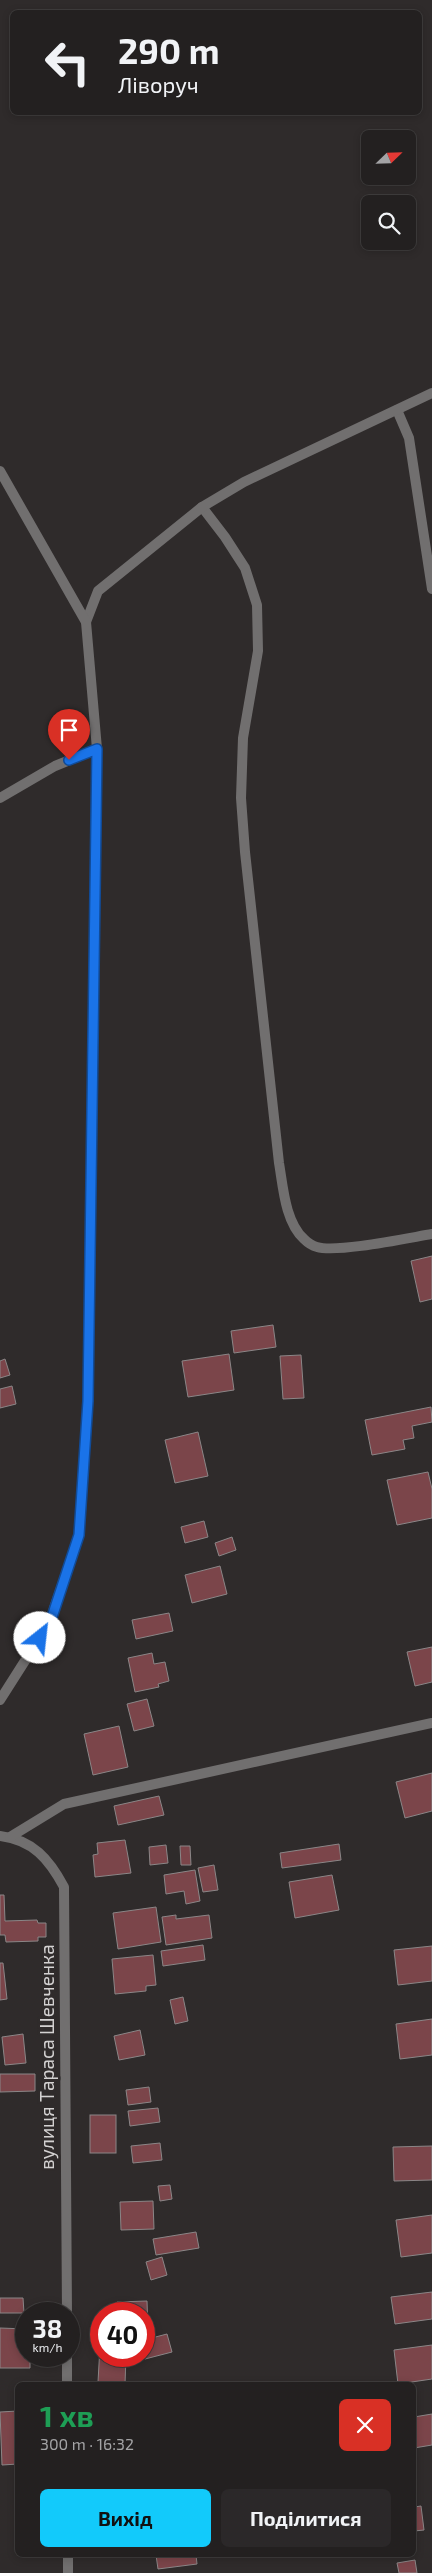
<!DOCTYPE html>
<html lang="uk">
<head>
<meta charset="utf-8">
<style>
  body { margin:0; font-family:"Exo 2",sans-serif; background:#2b2829; color:#f1f3f6; height:100vh; display:flex; flex-direction:column; font-size:19px; white-space:nowrap }
  * { box-sizing:border-box; margin:0 }
  p { font-size:16px; color:#a3a3a5 }
  .icon { flex:none; width:28px; height:28px; fill:none; stroke:currentColor; stroke-width:2; stroke-linecap:round; stroke-linejoin:round }
  .map { position:relative; flex:1; overflow:hidden }
  .drawer { position:absolute; left:15px; top:2382px; width:401px; height:175px; display:flex; flex-direction:column; background:#232020; border-radius:8px; box-shadow:0 2px 8px #0003,0 0 0 1px #403e3e }
  .drawer>* { flex:none }
  .guide { position:absolute; left:10px; top:10px; width:412px; height:105px; border-radius:8px; box-shadow:0 2px 8px #0003,0 0 0 1px #403e3e; background:#232020; color:#f1f3f6; overflow:hidden }
  .needle { width:32px; rotate:67deg }
  .controls { position:absolute; left:361px; top:130px; display:grid; gap:10px }
  .controls a { display:grid; place-items:center; width:55px; height:55px; border-radius:8px; background:#232020; box-shadow:0 2px 8px #0003,0 0 0 1px #403e3e; font-size:25px }
  .speed { position:absolute; left:15px; top:2302px; display:flex; gap:10px; font-size:25px; font-weight:700; text-align:center }
  .speed>* { display:grid; place-content:center; width:65px; height:65px; border-radius:50%; background:#232020; box-shadow:0 2px 8px #0003,0 0 0 1px #403e3e; line-height:1 }
  .speed small { font-size:12px; font-weight:400 }
  .speed .limit { border:8px solid #d22; background:#fff; color:#111 }
  .pin { position:absolute; display:grid; place-items:center; width:42px; height:42px; color:#fff; margin:-51px -21px; border-radius:50% 50% 50% 0; rotate:-45deg; box-shadow:0 0 5px #0007 }
  .pin .icon { rotate:45deg }
  .me { position:absolute; width:55px; margin:-28px; rotate:29deg; stroke-linejoin:round; filter:drop-shadow(0 0 4px #0008) }
  .turn { display:flex; align-items:center; gap:18px; height:105px; padding:0 25px; font-size:22px }
  .turn .icon { width:65px; height:65px; stroke-width:2.5 }
  .turn b { display:block; font-size:35px; line-height:42px }
  .round { display:grid; place-items:center; flex:none; width:52px; height:52px; border-radius:8px; background:#2b2829 }
  .head { display:flex; align-items:center; justify-content:space-between; height:85px; padding:0 25px }
  h1 { font-size:30px; font-weight:700; line-height:38px; color:#1e9e55 }
  .primary-button { display:flex; gap:10px; margin-top:auto; padding:10px 25px }
  .primary-button a { flex:1; height:58px; border-radius:8px; background:#12cafb; color:#111; font-size:20px; font-weight:700; line-height:58px; text-align:center }
  .primary-button a+a { background:#2b2829; color:#f1f3f6 }
  .map>svg:first-child { display:block }
  .building { fill:#7b454a; stroke:#8b8687 }
  .lines { fill:none; stroke-linecap:round; stroke-linejoin:round }
  .service { stroke:#716f6f; stroke-width:10 }
  .minor { stroke:#716f6f; stroke-width:10 }
  .tertiary { stroke:#716f6f; stroke-width:10 }
  .route-casing { stroke:#114b97; stroke-width:12 }
  .route { stroke:#1a73e8; stroke-width:9 }
  .labels { text-anchor:middle; stroke-width:5; stroke-linejoin:round; paint-order:stroke }
  .street-label { font-size:19px; fill:#d3d1d1; stroke:#2f2b2b }
</style>
</head>
<body>
<div class="map">
<svg width="432" height="2573" viewBox="0 0 432 2573">
  <rect width="100%" height="100%" fill="#2f2b2b"/>
  <g class="building">
    <polygon points="432,1256 432,1299 420,1302 411,1261"/>
    <polygon points="273,1325 276,1347 234,1353 231,1331"/>
    <polygon points="229,1354 234,1390 188,1397 182,1361"/>
    <polygon points="301,1355 304,1398 283,1399 280,1356"/>
    <polygon points="5,1359 10,1375 0,1378 0,1361"/>
    <polygon points="12,1386 16,1404 0,1408 0,1389"/>
    <polygon points="431,1407 432,1422 412,1426 414,1438 403,1440 405,1449 372,1455 365,1420"/>
    <polygon points="198,1432 208,1476 175,1483 165,1440"/>
    <polygon points="428,1472 432,1489 432,1518 397,1525 387,1480"/>
    <polygon points="204,1521 208,1537 185,1543 181,1527"/>
    <polygon points="232,1537 236,1550 219,1556 215,1543"/>
    <polygon points="220,1566 227,1594 192,1603 185,1575"/>
    <polygon points="169,1613 173,1631 136,1639 132,1620"/>
    <polygon points="432,1647 432,1682 415,1686 407,1652"/>
    <polygon points="152,1653 154,1664 165,1662 169,1681 158,1684 159,1687 135,1692 128,1658"/>
    <polygon points="147,1699 154,1726 134,1731 127,1704"/>
    <polygon points="119,1726 128,1767 93,1775 84,1734"/>
    <polygon points="432,1773 432,1811 405,1818 396,1782"/>
    <polygon points="159,1796 164,1815 118,1825 114,1806"/>
    <polygon points="125,1840 131,1873 95,1877 93,1855 98,1854 97,1843"/>
    <polygon points="339,1844 341,1860 282,1868 280,1853"/>
    <polygon points="166,1845 168,1863 150,1865 149,1847"/>
    <polygon points="180,1846 190,1846 191,1865 181,1865"/>
    <polygon points="214,1865 218,1890 203,1892 198,1868"/>
    <polygon points="195,1870 200,1901 186,1904 184,1891 166,1894 164,1875"/>
    <polygon points="332,1875 339,1910 295,1918 289,1882"/>
    <polygon points="0,1895 4,1895 5,1921 37,1920 38,1923 46,1923 46,1937 38,1937 38,1941 6,1942 5,1935 0,1935"/>
    <polygon points="156,1907 161,1942 118,1949 113,1913"/>
    <polygon points="176,1915 176,1919 209,1915 212,1938 166,1945 162,1917"/>
    <polygon points="203,1945 205,1960 163,1966 161,1951"/>
    <polygon points="432,1946 432,1981 398,1985 394,1950"/>
    <polygon points="153,1955 156,1985 146,1986 146,1991 115,1994 112,1959"/>
    <polygon points="0,1963 3,1963 7,1999 0,2000"/>
    <polygon points="183,1997 188,2021 175,2024 170,2000"/>
    <polygon points="432,2019 432,2055 400,2059 396,2024"/>
    <polygon points="140,2030 145,2055 119,2060 114,2036"/>
    <polygon points="23,2034 26,2063 5,2065 2,2037"/>
    <polygon points="0,2074 35,2074 35,2091 0,2092"/>
    <polygon points="149,2087 151,2102 128,2105 126,2090"/>
    <polygon points="158,2108 160,2122 130,2126 128,2111"/>
    <rect x="90" y="2115" width="26" height="38"/>
    <polygon points="160,2143 162,2160 133,2163 131,2146"/>
    <polygon points="432,2146 432,2180 394,2181 393,2147"/>
    <polygon points="170,2185 172,2199 160,2201 158,2186"/>
    <polygon points="153,2201 154,2229 121,2230 120,2202"/>
    <polygon points="432,2215 432,2253 401,2257 396,2220"/>
    <polygon points="196,2232 199,2248 156,2255 153,2239"/>
    <polygon points="162,2257 167,2275 151,2280 146,2262"/>
    <polygon points="432,2292 432,2319 395,2324 391,2297"/>
    <polygon points="0,2298 23,2298 24,2313 0,2313"/>
    <polygon points="147,2301 148,2329 144,2330 144,2314 118,2314 117,2302"/>
    <polygon points="0,2328 26,2329 26,2356 30,2356 30,2368 0,2368"/>
    <polygon points="167,2334 172,2352 145,2359 144,2340"/>
    <polygon points="432,2345 432,2379 398,2384 394,2350"/>
    <polygon points="100,2346 101,2356 126,2356 125,2384 98,2382"/>
    <polygon points="18,2411 18,2464 2,2465 0,2412"/>
    <polygon points="432,2414 432,2445 414,2448 414,2417"/>
    <polygon points="421,2506 424,2530 414,2531 414,2507"/>
    <polygon points="156,2555 196,2555 197,2564 158,2569"/>
    <polygon points="415,2560 417,2573 399,2573 397,2563"/>
  </g>
  <g class="lines">
    <g class="service">
      <path d="M202,507L225,537L245,568L257,605L258,651L243,738L241,798L245,852L279,1163C283,1186 285,1222 304,1239C307,1242 313,1246 317,1247C337,1253 408,1238 432,1234"/>
      <polyline points="0,798 55,766 97,749"/>
    </g>
    <g class="minor">
      <polyline points="397,410 409,438 432,589"/>
      <polyline points="86,622 98,591 202,507 244,482 432,393"/>
      <path d="M0,1836C33,1840 49,1859 64,1887L67,2314"/>
      <polyline points="10,1837 64,1804 432,1723"/>
      <polyline points="67,2356 67,2385"/>
      <polyline points="68,2555 68,2573"/>
    </g>
    <polyline class="tertiary" points="0,471 86,622 97,749 88,1401 79,1535 49,1623 0,1700"/>
  </g>
  <g class="lines">
    <g class="route-casing">
      <polyline id="route" points="40,1638 50,1623 79,1535 88,1401 97,749 69,760"/>
    </g>
    <use href="#route" class="route"/>
  </g>
  <g class="labels">
    <g class="street-label">
      <text transform="translate(47 2057) rotate(-90)" y="7">вулиця Тараса Шевченка</text>
    </g>
  </g>
</svg>
<div class="controls">
<a><svg class="needle" viewBox="-14 -14 28 28"><path d="M0-13l5 13h-10z" fill="#e53935"/><path d="M0 13l5-13h-10z" fill="#a3a3a5"/></svg></a>
<a><svg class="icon" aria-label="search" viewBox="0 0 24 24"><circle cx="10" cy="10" r="6"/><path d="M15 15l6 6"/></svg></a>
</div>
<div class="speed"><div>38<small>km/h</small></div><div class="limit">40</div></div>
<div class="pin" style="left:69px;top:760px;background:#d93025"><svg class="icon" aria-label="arrive" viewBox="0 0 24 24"><path d="M6 21V4h12l-3 4 3 4H6"/></svg></div>
<svg class="me" style="left:40px;top:1638px" viewBox="-20 -20 40 40"><circle r="19" fill="#fff"/><path d="M0-13L10 11 0 6-10 11z" fill="#1a73e8"/></svg>
<div class="guide">
<div class="turn"><svg class="icon" aria-label="left" viewBox="0 0 24 24"><path d="M17 20v-9H6M10 6l-5 5 5 5"/></svg><div><b>290 m</b>Ліворуч</div></div>
</div>
<section class="drawer">
<div class="head"><div><h1>1 хв</h1><p>300 m · 16:32</p></div><a class="round" style="background:#d93025;color:#fff"><svg class="icon" aria-label="close" viewBox="0 0 24 24"><path d="M6 6l12 12M18 6L6 18"/></svg></a></div>
<div class="primary-button"><a>Вихід</a><a>Поділитися</a></div>
</section>
</div>
</body>
</html>
